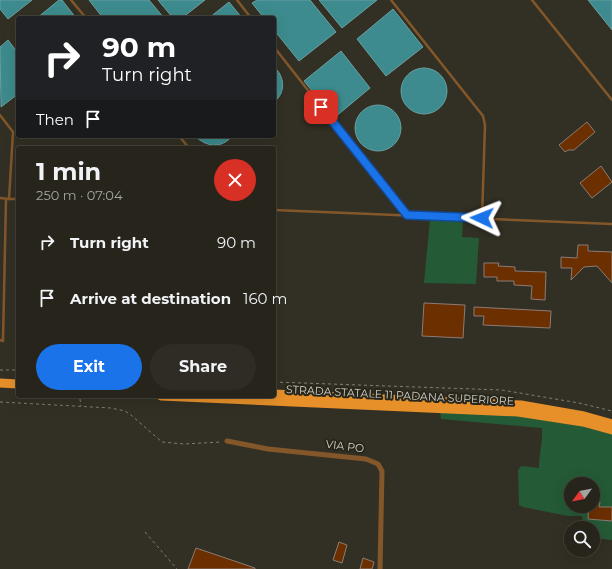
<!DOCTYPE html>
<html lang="en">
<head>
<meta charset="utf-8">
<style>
  body { margin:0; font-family:Montserrat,sans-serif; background:#2e2c24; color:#f1f3f6; height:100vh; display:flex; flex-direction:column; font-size:15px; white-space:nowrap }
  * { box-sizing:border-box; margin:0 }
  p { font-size:13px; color:#a4a4a3 }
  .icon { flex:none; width:22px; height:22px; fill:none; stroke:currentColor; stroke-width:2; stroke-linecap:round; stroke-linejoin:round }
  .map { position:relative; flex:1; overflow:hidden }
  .details { position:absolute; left:16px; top:146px; width:260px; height:252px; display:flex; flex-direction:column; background:#26241b; border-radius:4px; box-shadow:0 4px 16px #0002,0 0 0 1px #42413a }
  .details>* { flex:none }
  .guide { position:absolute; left:16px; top:16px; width:260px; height:122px; border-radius:4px; box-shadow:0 4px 16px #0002,0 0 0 1px #42413a; background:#202124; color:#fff; overflow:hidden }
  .needle { width:26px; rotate:237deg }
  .buttons { position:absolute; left:564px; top:477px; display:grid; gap:8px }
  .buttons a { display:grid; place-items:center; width:36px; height:36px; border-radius:50%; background:#26241b; box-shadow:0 4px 16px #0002,0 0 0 1px #42413a; font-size:20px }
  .pin { position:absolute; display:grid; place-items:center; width:34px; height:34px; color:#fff; margin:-17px; border-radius:8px; box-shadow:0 2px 6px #0006 }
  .me { position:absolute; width:44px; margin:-22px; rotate:272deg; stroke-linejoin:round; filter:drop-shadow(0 0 3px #0008) }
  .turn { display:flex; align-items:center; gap:14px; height:84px; padding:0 20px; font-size:18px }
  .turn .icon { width:52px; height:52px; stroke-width:2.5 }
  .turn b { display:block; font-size:28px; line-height:34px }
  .then { display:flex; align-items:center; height:38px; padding:0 20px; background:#0003; gap:8px; font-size:15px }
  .round { display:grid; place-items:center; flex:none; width:42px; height:42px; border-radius:21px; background:#2e2c24 }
  .headline { display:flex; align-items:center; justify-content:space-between; height:68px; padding:0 20px }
  h1 { font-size:24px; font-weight:700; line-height:30px }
  .button { display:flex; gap:8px; margin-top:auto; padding:8px 20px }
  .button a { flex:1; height:46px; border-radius:24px; background:#1a73e8; color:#fff; font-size:16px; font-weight:700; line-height:46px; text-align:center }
  .button a+a { background:#2e2c24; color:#f1f3f6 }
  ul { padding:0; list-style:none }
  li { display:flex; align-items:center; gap:12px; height:56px; padding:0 20px }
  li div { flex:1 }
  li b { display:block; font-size:15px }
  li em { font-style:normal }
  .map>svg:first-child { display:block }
  .green { fill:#255a36; fill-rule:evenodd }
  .water { fill:#3d8b8e; stroke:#6aa0a0 }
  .building { fill:#6c2f00; stroke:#8a7c75 }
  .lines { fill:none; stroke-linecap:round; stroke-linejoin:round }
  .path { stroke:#807f75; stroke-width:1; stroke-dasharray:3 3; stroke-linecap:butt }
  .lane { stroke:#83572a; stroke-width:2.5 }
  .street { stroke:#83572a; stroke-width:5 }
  .highway { stroke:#e7902a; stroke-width:9 }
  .route-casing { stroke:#114b97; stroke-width:10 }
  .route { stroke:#1a73e8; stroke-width:7 }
  .labels { text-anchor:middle; stroke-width:4; stroke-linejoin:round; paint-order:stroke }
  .street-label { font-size:11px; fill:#d3d2cb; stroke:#28261a }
</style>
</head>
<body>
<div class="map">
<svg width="612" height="569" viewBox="0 0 612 569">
  <rect width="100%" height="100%" fill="#323024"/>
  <g class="green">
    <polygon points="430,219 463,220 462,237 479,238 476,284 424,283"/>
    <path d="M440,411C498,413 556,417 612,433V540L593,538V528H584L582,516H568L523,507L519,505L518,470L521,466L539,468C539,454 543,442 542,428L441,419ZM571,484H593V506H571Z"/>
  </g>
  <g class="water">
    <polygon points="0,0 32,0 8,19 0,9"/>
    <polygon points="59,0 62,0 76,18 37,18"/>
    <polygon points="89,0 149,0 164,18 103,18"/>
    <polygon points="158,0 205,0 182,18 173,18"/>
    <polygon points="257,0 310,0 336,32 299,61 274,30 274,18 264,18 252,3"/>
    <polygon points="319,0 377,0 342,28"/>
    <polygon points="588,0 612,0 612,30"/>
    <polygon points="229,2 242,18 209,18"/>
    <polygon points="393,9 423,47 386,76 357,39"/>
    <polygon points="8,40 18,53 18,94 1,107 0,47"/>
    <polygon points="341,51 370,88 334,118 304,81"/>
    <path d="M274,67C285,76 286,93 274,102Z"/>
    <circle cx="424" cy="91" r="23"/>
    <circle cx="378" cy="128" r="23"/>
    <path d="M195,136H232C222,149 206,147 195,136Z"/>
  </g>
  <g class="building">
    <polygon points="587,122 595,132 574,150 568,150 565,152 559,145"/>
    <polygon points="601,166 612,182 592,198 580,183"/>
    <polygon points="578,245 588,245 588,251 612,252 612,283 597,266 584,267 571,280 572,268 561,268 561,257 577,258"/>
    <polygon points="484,263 499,263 498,266 515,267 515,271 546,272 545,300 531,299 532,286 514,285 514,281 497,281 497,277 484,277"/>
    <polygon points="424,303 465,305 463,338 422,336"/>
    <polygon points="474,307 551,311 550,328 483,325 484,316 474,316"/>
    <polygon points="594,502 600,502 599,507 612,507 612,521 588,519 589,506 594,506"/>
    <polygon points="339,542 347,545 342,563 333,560"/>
    <polygon points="196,548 255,568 255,569 188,569"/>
    <polygon points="363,558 374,562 372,569 360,569"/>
  </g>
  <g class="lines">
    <g class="path">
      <polyline points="0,370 18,370"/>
      <polyline points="274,382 502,390 579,403 612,411"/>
      <polyline points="80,399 81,406"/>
      <polyline points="0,402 111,408 125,411 131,415 162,442 184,444 221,442"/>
      <polyline points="145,532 177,569"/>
    </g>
    <g class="lane">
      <polyline points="71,0 86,18"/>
      <polyline points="237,0 251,18"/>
      <polyline points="391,0 483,116 485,125 482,218"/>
      <polyline points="532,0 612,100"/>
      <polyline points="274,47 406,215"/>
      <polyline points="0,115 13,132 9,199 0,198"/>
      <polyline points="179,136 189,148"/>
      <polyline points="9,199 18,199"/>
      <polyline points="274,210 612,224"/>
      <polyline points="0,340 3,341 6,199"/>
    </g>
    <polyline class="street" points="227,441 268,449 366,459 378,464 382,471 380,569"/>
    <g class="highway">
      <polyline points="0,383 18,384"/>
      <polyline points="274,394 521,405 584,416 612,424"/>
      <polyline points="161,396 518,412 583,422 612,430"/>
    </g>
  </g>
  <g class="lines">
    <g class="route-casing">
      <polyline id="route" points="321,107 407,215 482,218"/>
    </g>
    <use href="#route" class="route"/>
  </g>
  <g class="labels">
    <g class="street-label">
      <text transform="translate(400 395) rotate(3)" y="4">STRADA STATALE 11 PADANA SUPERIORE</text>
      <text transform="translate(345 446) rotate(7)" y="4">VIA PO</text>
    </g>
  </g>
</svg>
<div class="buttons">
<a><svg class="needle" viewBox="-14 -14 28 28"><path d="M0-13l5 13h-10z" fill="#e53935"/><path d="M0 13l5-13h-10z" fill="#a4a4a3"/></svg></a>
<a><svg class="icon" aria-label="search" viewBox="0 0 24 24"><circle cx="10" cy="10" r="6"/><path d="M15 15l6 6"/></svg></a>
</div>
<div class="pin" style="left:321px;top:107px;background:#d93025"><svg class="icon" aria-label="arrive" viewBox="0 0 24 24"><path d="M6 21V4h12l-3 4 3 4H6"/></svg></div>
<svg class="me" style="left:482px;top:218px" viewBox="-20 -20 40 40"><path d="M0-17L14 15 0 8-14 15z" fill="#1a73e8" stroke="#fff" stroke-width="4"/></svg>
<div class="guide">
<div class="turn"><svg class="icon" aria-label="right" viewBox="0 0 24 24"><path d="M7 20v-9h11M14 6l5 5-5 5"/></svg><div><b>90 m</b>Turn right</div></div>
<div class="then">Then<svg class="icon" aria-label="arrive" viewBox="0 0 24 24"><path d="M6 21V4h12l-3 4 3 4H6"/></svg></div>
</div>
<section class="details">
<div class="headline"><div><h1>1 min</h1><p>250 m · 07:04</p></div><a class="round" style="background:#d93025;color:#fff"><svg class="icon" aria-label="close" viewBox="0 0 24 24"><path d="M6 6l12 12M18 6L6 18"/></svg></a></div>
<ul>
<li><svg class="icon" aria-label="right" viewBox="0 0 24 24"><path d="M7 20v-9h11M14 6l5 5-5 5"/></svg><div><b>Turn right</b></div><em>90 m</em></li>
<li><svg class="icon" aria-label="arrive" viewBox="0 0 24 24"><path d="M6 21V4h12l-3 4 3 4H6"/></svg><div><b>Arrive at destination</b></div><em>160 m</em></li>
</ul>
<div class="button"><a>Exit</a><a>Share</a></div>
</section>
</div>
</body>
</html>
